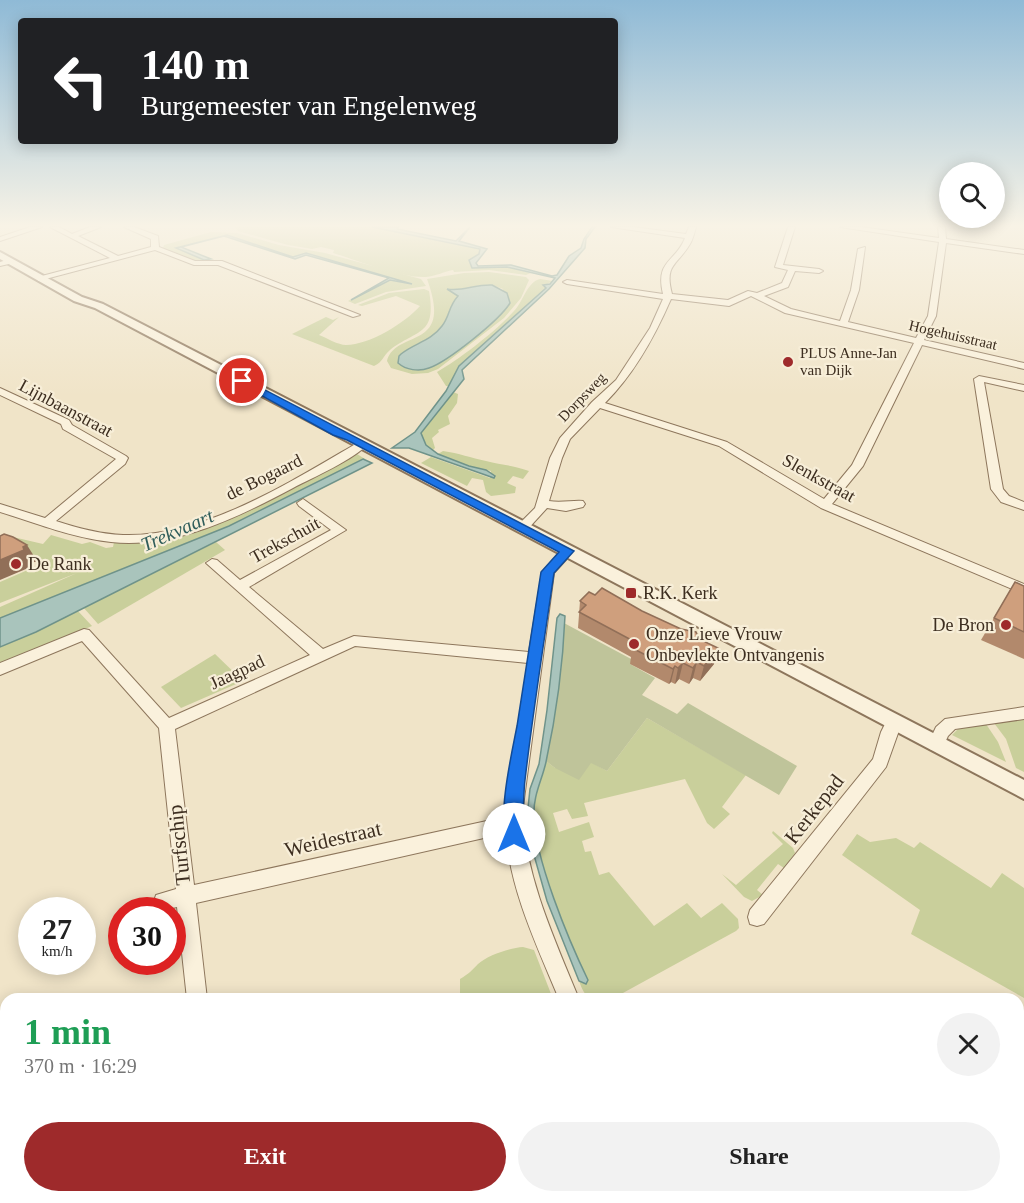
<!DOCTYPE html>
<html lang="en">
<head>
<meta charset="utf-8">
<style>
  body { margin:0; font-family:Georgia,serif; background:#f2f2f2; color:#222; height:100vh; display:flex; flex-direction:column; font-size:22px; white-space:nowrap }
  * { box-sizing:border-box; margin:0 }
  p { font-size:20px; color:#767676 }
  .icon { flex:none; width:33px; height:33px; fill:none; stroke:currentColor; stroke-width:2; stroke-linecap:round; stroke-linejoin:round }
  .map { position:relative; flex:1; overflow:hidden }
  .details { position:absolute; left:0px; top:993px; width:1024px; height:210px; display:flex; flex-direction:column; background:#fff; border-radius:18px 18px 0 0; box-shadow:0 3px 15px #0003 }
  .details>* { flex:none }
  .top-card { position:absolute; left:18px; top:18px; width:600px; height:126px; border-radius:6px; box-shadow:0 3px 15px #0003; background:#202124; color:#fff; overflow:hidden }
  .buttons { position:absolute; left:939px; top:162px; display:grid; gap:12px }
  .buttons a { display:grid; place-items:center; width:66px; height:66px; border-radius:50%; background:#fff; box-shadow:0 3px 15px #0003; font-size:30px }
  .speed { position:absolute; left:18px; top:897px; display:flex; gap:12px; font-size:30px; font-weight:700; text-align:center }
  .speed>* { display:grid; place-content:center; width:78px; height:78px; border-radius:50%; background:#fff; box-shadow:0 3px 15px #0003; line-height:1 }
  .speed small { font-size:15px; font-weight:400 }
  .speed .limit { border:9px solid #d22; background:#fff; color:#111 }
  .pin { position:absolute; display:grid; place-items:center; width:51px; height:51px; color:#fff; margin:-26px; border:3px solid #fff; border-radius:50%; box-shadow:0 2px 6px #0007 }
  .me { position:absolute; width:66px; margin:-33px; rotate:0deg; stroke-linejoin:round; filter:drop-shadow(0 0 4px #0008) }
  .turn { display:flex; align-items:center; gap:21px; height:126px; padding:0 24px; font-size:27px }
  .turn .icon { width:78px; height:78px; stroke-width:2.5 }
  .turn b { display:block; font-size:42px; line-height:51px }
  .round { display:grid; place-items:center; flex:none; width:63px; height:63px; border-radius:32px; background:#f2f2f2 }
  .overview { display:flex; align-items:center; justify-content:space-between; height:102px; padding:0 24px }
  h1 { font-size:36px; font-weight:800; line-height:45px; color:#1e9e55 }
  .cta { display:flex; gap:12px; margin-top:auto; padding:12px 24px }
  .cta a { flex:1; height:69px; border-radius:36px; background:#9e2a2b; color:#fff; font-size:24px; font-weight:800; line-height:69px; text-align:center }
  .cta a+a { background:#f2f2f2; color:#222 }
  .map>svg:first-child { display:block }
  .green { fill:#c9cf9b; fill-rule:evenodd }
  .cemetery { fill:#bfc49a }
  .water { fill:#a9c4bc; stroke:#6f938a; stroke-width:1.5 }
  .lines { fill:none; stroke-linecap:round; stroke-linejoin:round }
  .minor-casing { stroke:#8d765c; stroke-width:2 }
  .tertiary-casing { stroke:#8d765c; stroke-width:4 }
  .minor { fill:#faf1dc; fill-rule:evenodd }
  .tertiary { fill:#faf1dc; fill-rule:evenodd }
  .wall { fill:#b2896c }
  .shaded-wall { fill:#916f58 }
  .building { fill:#cf9f7d; stroke:#916f58; stroke-width:1.5 }
  .route { fill:#1a73e8; stroke:#114b97; stroke-width:1.5 }
  .poi-dot { fill:#9e2a2b; stroke:#f7eed8; stroke-width:2 }
  .labels { text-anchor:middle; stroke-width:4.5; stroke-linejoin:round; paint-order:stroke }
  .far-street-label { font-size:15px; fill:#3d2e20; stroke:#f7eed8 }
  .far-poi-label { font-size:15px; fill:#3d2e20; stroke:#f7eed8; text-anchor:start }
  .street-label { font-size:18px; fill:#3d2e20; stroke:#f7eed8 }
  .poi-label { font-size:18px; fill:#3d2e20; stroke:#f7eed8; text-anchor:start }
  .water-label { font-size:20px; font-style:italic; fill:#2f5d5a; stroke:#f7eed8 }
  .near-street-label { font-size:21px; fill:#3d2e20; stroke:#f7eed8 }
</style>
</head>
<body>
<div class="map">
<svg width="1024" height="1203" viewBox="0 0 1024 1203">
  <rect width="100%" height="100%" fill="#f0e4c8"/>
  <g class="green">
    <path d="M235,227H372L480,249L479,254L469,260L472,268L504,266L531,273L526,275L489,270L454,272L453,270C443,272 436,276 426,277C399,278 360,261 333,253L334,250L321,247L312,249L288,245L238,231Z"/>
    <polygon points="211,232 237,233 279,245 325,253 421,279 426,286 386,292 355,304 348,301 390,280 412,284 306,253 293,257 227,235 176,248 204,260 219,260 197,262 163,248 164,245"/>
    <path d="M489,272L526,277L529,280L521,298L504,318L438,369L428,373L412,374L391,368L387,361C396,328 454,352 427,279L464,273ZM480,285H492L503,289L458,349L436,365L408,368L401,365L405,351C420,344 437,338 445,322C451,312 449,305 459,296L447,289L460,290Z"/>
    <path d="M540,279L553,281L543,286L547,288L459,366L449,386H446L437,372C460,359 496,331 514,311C523,302 527,282 540,279Z"/>
    <path d="M424,289L429,291C437,336 417,329 390,350C382,357 384,361 374,366L292,334L326,317L333,320L339,317L319,335C327,338 338,345 346,345C369,345 405,323 420,306L396,296L362,306L358,305L389,293Z"/>
    <polygon points="453,392 458,394 457,403 448,416 450,424 438,430 439,432 432,438 435,448 432,451 426,445 421,433"/>
    <path d="M443,451C459,453 471,458 486,461C501,465 513,465 529,471L523,479L513,476L507,483L516,487L515,493L491,496L486,492L483,480L472,478L467,486L421,463L431,457L490,478L491,471L469,466L438,454Z"/>
    <path d="M357,454L365,459L229,526L0,618V607L77,573L0,603V582L37,566L35,557L13,537L43,544L51,535L82,544L90,542L106,548L113,547L114,542C139,545 164,541 188,533Z"/>
    <polygon points="216,542 225,550 98,624 83,607"/>
    <polygon points="77,610 92,626 0,665 0,647"/>
    <polygon points="215,654 243,681 181,708 161,687"/>
    <path d="M647,718L746,775L722,807L730,814L714,829L707,823L685,779L584,803L588,816L572,819L567,809L553,813L559,832L589,822L594,837L582,841L585,852L591,851L599,875L609,872L654,926L687,903L701,918L722,903L738,919L739,928L736,931L612,999C592,999 587,1003 579,981L582,983L588,980C569,941 533,856 533,815C534,796 541,779 546,761L555,768L591,762L607,771Z"/>
    <polygon points="1024,719 1024,772 1016,768 1006,739 994,723"/>
    <polygon points="986,724 998,742 1006,762 952,735 959,728"/>
    <polygon points="773,831 793,848 795,853 784,868 778,864 757,890 763,895 752,901 744,897 722,874 736,885 783,844 772,833"/>
    <polygon points="857,834 870,842 896,838 914,848 920,842 991,888 1002,873 1024,888 1024,998 911,934 920,910 842,855"/>
    <path d="M523,947L534,950L553,999H460V979C470,973 471,971 478,964C488,955 510,948 523,947Z"/>
    <polygon points="208,1197 375,1197 375,1203 207,1203"/>
  </g>
  <polygon class="cemetery" points="564,623 633,660 630,664 655,678 642,695 677,714 688,703 797,766 779,795 647,718 607,771 591,763 579,780 555,768 546,761"/>
  <g class="water">
    <polygon points="372,227 398,227 397,229 456,241 470,227 459,241 487,249 476,263 478,266 511,265 552,276 557,275 569,256 581,248 584,239 592,227 595,227 586,239 585,248 549,289 462,370 464,379 421,433 426,445 438,454 469,466 486,470 495,476 494,478 409,448 392,448 415,432 446,391 459,366 546,288 543,285 550,284 555,278 507,267 472,268 469,260 479,254 480,249"/>
    <polygon points="227,235 293,257 306,253 412,284 390,280 351,300 389,278 306,255 295,259 224,236 181,247 211,259 204,260 176,248"/>
    <path d="M492,285L507,293L510,303C500,320 447,362 429,368C419,372 406,370 398,363L399,356L401,354C415,343 431,341 442,326C450,316 448,307 458,296L447,289C462,292 476,284 492,285Z"/>
    <polygon points="363,459 372,463 36,632 0,647 0,618 229,526"/>
    <path d="M560,614L565,616C563,663 556,716 546,762C542,780 533,796 534,815C534,857 569,941 588,980L586,984L579,981L547,901L526,827L530,789L539,764L547,710L557,618Z"/>
  </g>
  <g class="lines">
    <g class="minor-casing">
      <g id="minor">
        <polygon points="30,227 42,227 0,241 0,237"/>
        <polygon points="50,227 59,227 72,234 90,227 101,227 78,236 118,256 151,247 151,239 124,227 134,227 158,236 159,247 195,261 222,261 360,315 353,317 218,265 194,265 155,250 38,281 38,277 110,258"/>
        <path d="M611,227H633L686,234L689,227H696C694,234 693,239 690,244C677,266 664,264 672,294L728,300L748,291L757,293L782,283L788,270L775,267L788,227H795L783,265L819,269L823,271L819,273L795,271L788,287L764,296L791,309L840,321L851,290L858,249L865,247L859,290L848,322L916,338L928,316L939,242L840,227H861L939,238L938,227H945L946,239L1024,250V254L946,243L936,316L924,340L1024,363V369L922,345L863,466L832,504L1024,584V594L821,508L719,446L600,408L570,439L562,458L549,501C561,503 574,500 583,501L585,504L583,507L566,511L547,508L526,531H518L516,528L518,525L535,508L550,458L560,438L592,402L616,380L650,328L663,299L567,284L563,282L567,280L663,294C655,260 675,263 685,238ZM751,296L785,313L914,343L852,465L824,499L727,442L605,403C634,374 654,338 671,299L729,306Z"/>
        <polygon points="10,259 13,259 13,263 0,266 0,262"/>
        <polygon points="979,376 1024,385 1024,391 984,382 1003,489 1009,496 1024,502 1024,510 1001,502 991,489 974,379"/>
        <path d="M0,388L69,420L72,425L126,456L128,458L125,464L56,521C77,528 100,534 123,535C203,538 292,481 359,442H367L368,444C353,460 314,477 293,488C239,517 174,549 111,542C73,538 36,523 0,512V504L45,518L116,459L63,429L61,424L0,395Z"/>
        <path d="M303,499L346,530L249,587L323,649L354,636L529,652L542,572L564,548H572L574,551L554,573L522,814C527,880 554,938 579,999H559C537,946 510,890 506,833L196,903L207,999H187L177,907L163,910L156,907L154,901L156,895L176,889L159,728L82,641L0,675V663L84,629L89,630L169,718L310,655L206,563L212,559L217,560L240,580L331,530L299,506L297,503ZM355,646L528,663L505,817L194,885L175,729Z"/>
        <polygon points="1024,707 1024,719 955,729 948,736 942,749 936,751 930,749 928,744 936,727 945,719"/>
        <polygon points="894,716 900,718 902,722 886,767 764,924 757,926 750,924 748,917 750,910 873,759 881,732 888,718"/>
        <polygon points="6,1127 6,1163 0,1165 0,1129"/>
        <polygon points="651,1197 675,1197 677,1203 653,1203"/>
      </g>
    </g>
    <g class="tertiary-casing">
      <polygon id="tertiary" points="0,252 82,297 103,304 1024,780 1024,799 95,308 74,301 0,259"/>
    </g>
    <use href="#minor" class="minor"/>
    <use href="#tertiary" class="tertiary"/>
  </g>
  <g class="wall">
    <polygon points="1015,582 1024,586 1024,659 981,640"/>
    <polygon points="595,595 642,611 681,629 714,664 700,681 693,678 689,684 679,679 675,684 671,682 669,684 630,664 631,657 578,628 580,601"/>
  </g>
  <g class="shaded-wall">
    <polygon points="27,545 37,561 32,563 33,566 0,580 0,560"/>
    <polygon points="718,648 714,664 700,681 704,666"/>
    <polygon points="697,662 693,678 689,684 693,668"/>
    <polygon points="683,663 679,679 675,684 678,668"/>
    <polygon points="675,666 671,682 669,684 673,669"/>
  </g>
  <g class="building">
    <polygon points="4,534 13,537 27,545 23,547 24,550 0,560 0,536"/>
    <polygon points="1015,582 1024,586 1024,632 994,618"/>
    <polygon points="602,588 642,611 681,629 696,632 699,639 718,648 704,666 697,662 693,668 683,663 678,668 675,666 673,669 632,648 637,643 579,612 586,605 580,601 589,592 595,595"/>
  </g>
  <linearGradient id="sky" x2="0" y2="1"><stop stop-color="#8fbad6"/><stop offset="0.57" stop-color="#f8f3e6"/><stop offset="1" stop-color="#f8f3e6" stop-opacity="0"/></linearGradient>
  <rect width="1024" height="396" fill="url(#sky)"/>
  <path class="route" d="M242,378L574,551L554,573C544,642 533,711 525,780C523,793 524,831 520,839L514,842L507,839C497,817 512,752 517,726C525,675 533,623 541,572L559,552L347,440L333,435L239,383V379Z"/>
  <g class="poi-dot">
    <circle cx="788" cy="362" r="6"/>
    <circle cx="16" cy="564" r="6"/>
    <rect x="625" y="587" width="12" height="12" rx="3"/>
    <circle cx="1006" cy="625" r="6"/>
    <circle cx="634" cy="644" r="6"/>
  </g>
  <g class="labels">
    <g class="far-street-label">
      <text transform="translate(953 335) rotate(13)" y="5">Hogehuisstraat</text>
      <text transform="translate(582 397) rotate(-46)" y="5">Dorpsweg</text>
    </g>
    <g class="far-poi-label">
      <text x="800" y="358">PLUS Anne-Jan<tspan x="800" dy="17">van Dijk</tspan></text>
    </g>
    <g class="street-label">
      <text transform="translate(66 408) rotate(28)" y="6">Lijnbaanstraat</text>
      <text transform="translate(264 477) rotate(-26)" y="6">de Bogaard</text>
      <text transform="translate(819 478) rotate(29)" y="6">Slenkstraat</text>
      <text transform="translate(285 540) rotate(-29)" y="6">Trekschuit</text>
      <text transform="translate(237 672) rotate(-25)" y="6">Jaagpad</text>
    </g>
    <g class="poi-label">
      <text x="28" y="570">De Rank</text>
      <text x="643" y="599">R.K. Kerk</text>
      <text x="994" y="631" text-anchor="end">De Bron</text>
      <text x="646" y="640">Onze Lieve Vrouw<tspan x="646" dy="21">Onbevlekte Ontvangenis</tspan></text>
    </g>
    <g class="water-label">
      <text transform="translate(177 530) rotate(-24)" y="7">Trekvaart</text>
    </g>
    <g class="near-street-label">
      <text transform="translate(814 809) rotate(-52)" y="7">Kerkepad</text>
      <text transform="translate(333 839) rotate(-13)" y="7">Weidestraat</text>
      <text transform="translate(179 845) rotate(-96)" y="7">Turfschip</text>
    </g>
  </g>
</svg>
<div class="buttons">
<a><svg class="icon" aria-label="search" viewBox="0 0 24 24"><circle cx="10" cy="10" r="6"/><path d="M15 15l6 6"/></svg></a>
</div>
<div class="speed"><div>27<small>km/h</small></div><div class="limit">30</div></div>
<div class="pin" style="left:242px;top:381px;background:#d93025"><svg class="icon" aria-label="arrive" viewBox="0 0 24 24"><path d="M6 21V4h12l-3 4 3 4H6"/></svg></div>
<svg class="me" style="left:514px;top:834px" viewBox="-20 -20 40 40"><circle r="19" fill="#fff"/><path d="M0-13L10 11 0 6-10 11z" fill="#1a73e8"/></svg>
<div class="top-card">
<div class="turn"><svg class="icon" aria-label="left" viewBox="0 0 24 24"><path d="M17 20v-9H6M10 6l-5 5 5 5"/></svg><div><b>140 m</b>Burgemeester van Engelenweg</div></div>
</div>
<section class="details">
<div class="overview"><div><h1>1 min</h1><p>370 m · 16:29</p></div><a class="round"><svg class="icon" aria-label="close" viewBox="0 0 24 24"><path d="M6 6l12 12M18 6L6 18"/></svg></a></div>
<div class="cta"><a>Exit</a><a>Share</a></div>
</section>
</div>
</body>
</html>
